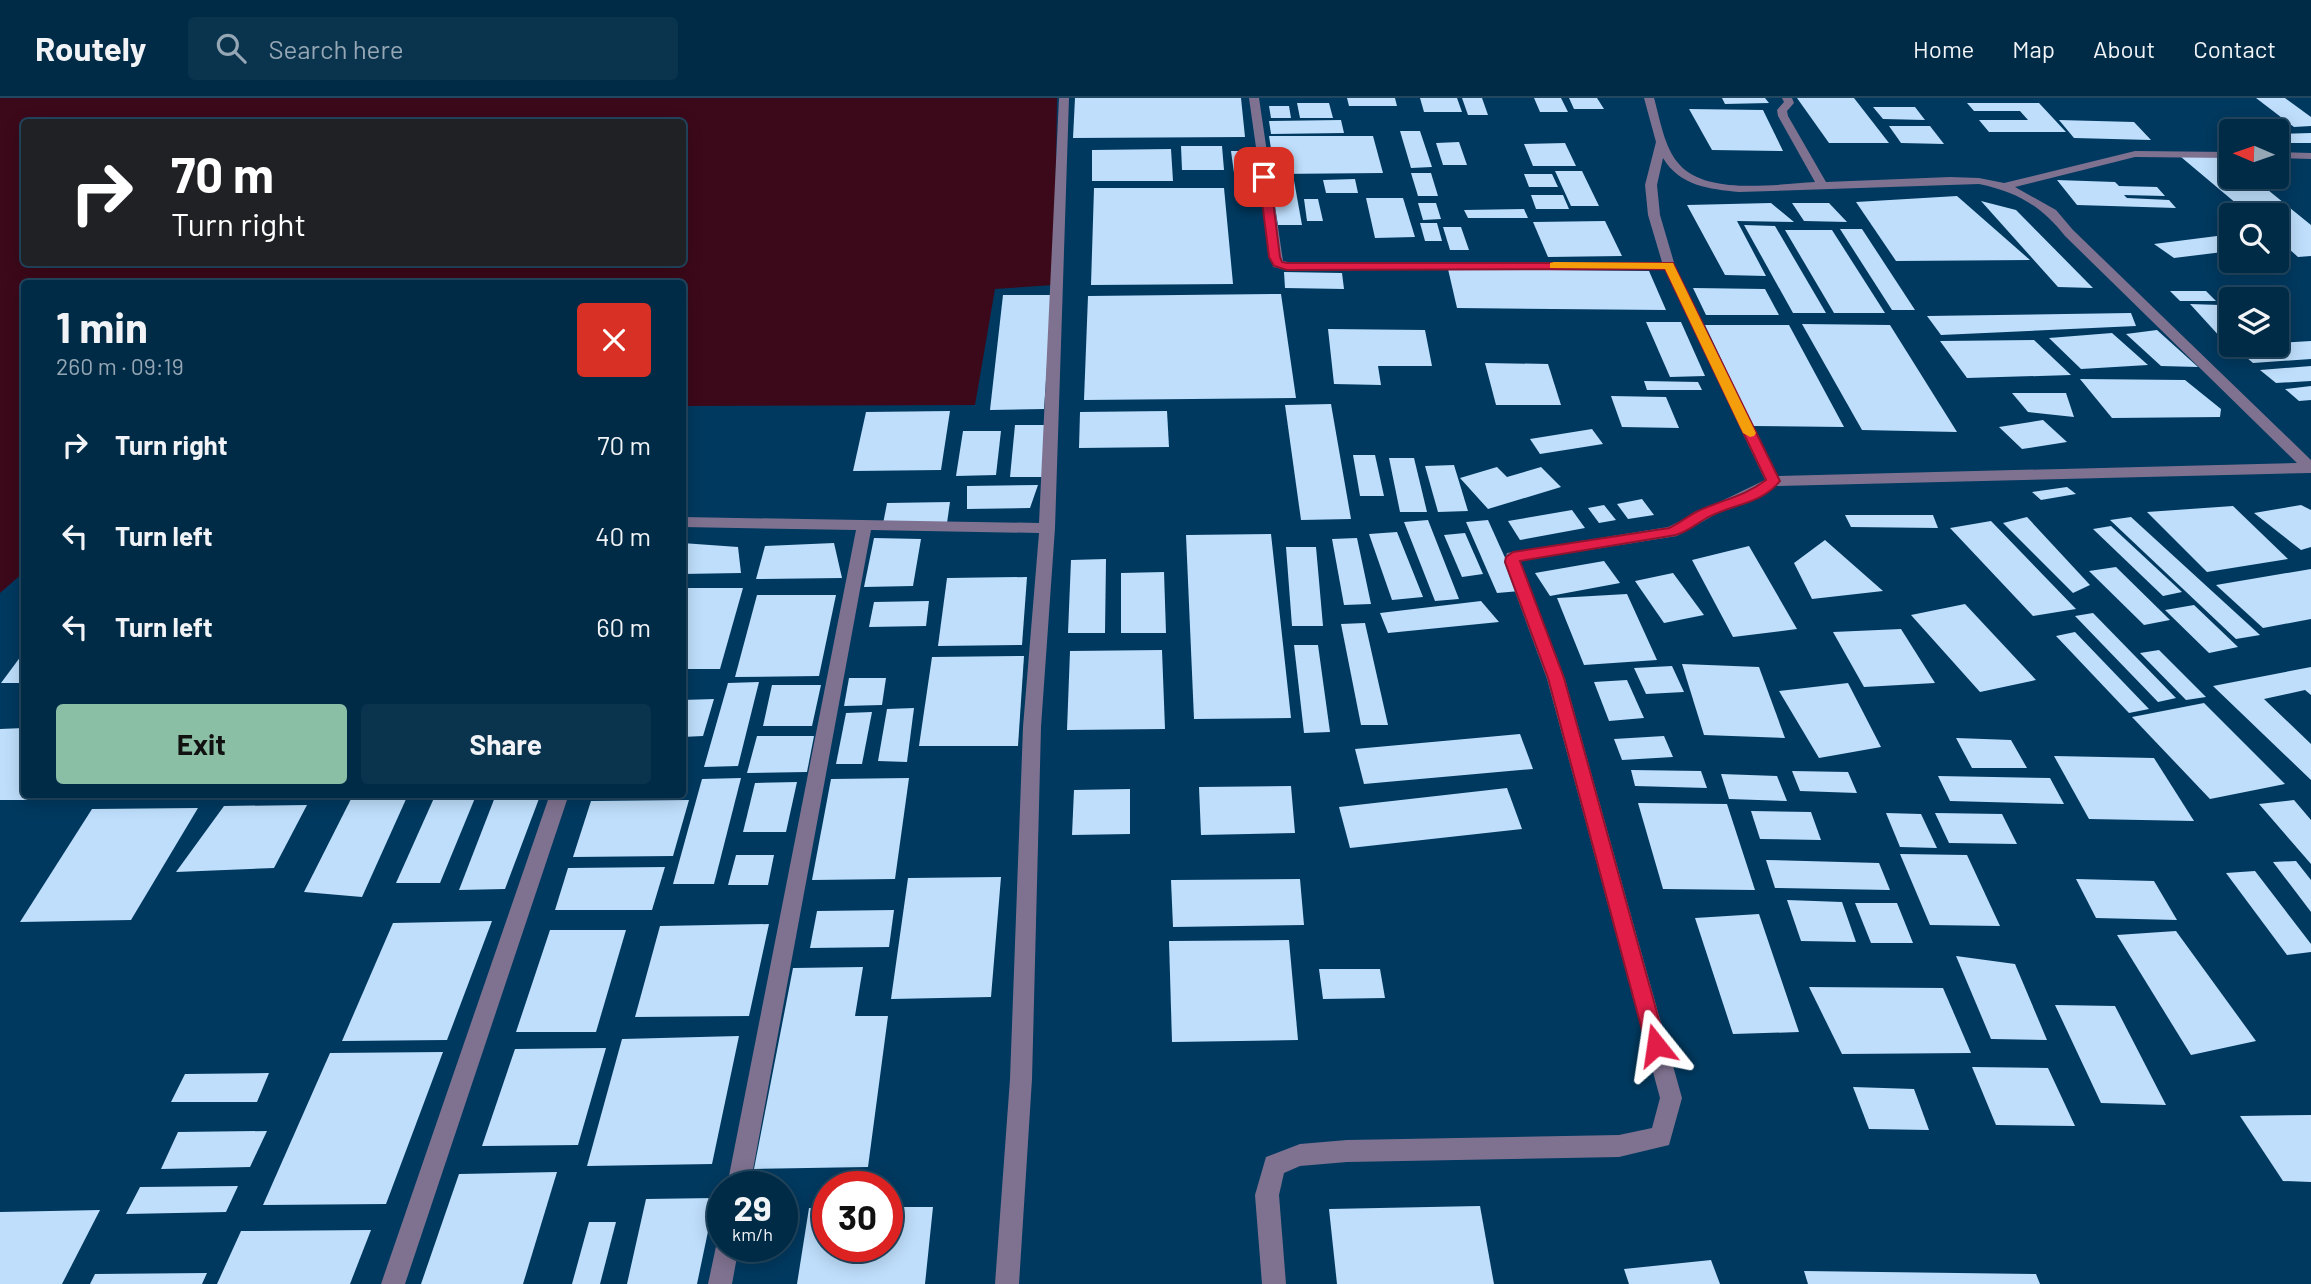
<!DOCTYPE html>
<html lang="en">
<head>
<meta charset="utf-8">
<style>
  body { margin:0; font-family:Barlow,sans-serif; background:#0a334e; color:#f1f3f6; height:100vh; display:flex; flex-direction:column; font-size:26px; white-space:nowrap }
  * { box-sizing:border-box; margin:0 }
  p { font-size:23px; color:#95a7b4 }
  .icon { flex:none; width:38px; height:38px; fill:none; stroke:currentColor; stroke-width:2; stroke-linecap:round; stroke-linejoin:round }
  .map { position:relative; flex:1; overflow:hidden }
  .drawer { position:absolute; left:21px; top:182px; width:665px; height:518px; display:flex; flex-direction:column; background:#002b47; border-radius:7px; box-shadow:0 4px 18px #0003,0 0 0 2px #224760 }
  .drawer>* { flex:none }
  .guide { position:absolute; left:21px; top:21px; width:665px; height:147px; border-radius:7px; box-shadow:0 4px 18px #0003,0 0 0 2px #224760; background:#202124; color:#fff; overflow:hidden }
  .needle { width:46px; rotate:272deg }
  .buttons { position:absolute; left:2219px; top:21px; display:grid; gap:14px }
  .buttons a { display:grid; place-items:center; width:70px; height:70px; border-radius:7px; background:#002b47; box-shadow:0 4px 18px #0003,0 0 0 2px #224760; font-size:35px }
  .speed { position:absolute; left:707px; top:1073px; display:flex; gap:14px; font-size:35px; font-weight:700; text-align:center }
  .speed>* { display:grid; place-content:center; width:91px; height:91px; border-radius:50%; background:#002b47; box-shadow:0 4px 18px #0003,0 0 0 2px #224760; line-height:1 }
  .speed small { font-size:18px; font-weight:400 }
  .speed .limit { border:10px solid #d22; background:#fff; color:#111 }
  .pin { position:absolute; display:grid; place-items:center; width:60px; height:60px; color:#fff; margin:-30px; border-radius:14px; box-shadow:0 4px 10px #0006 }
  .me { position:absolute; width:77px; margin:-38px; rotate:345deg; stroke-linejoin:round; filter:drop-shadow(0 0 5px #0008) }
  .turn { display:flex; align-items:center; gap:24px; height:147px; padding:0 35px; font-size:32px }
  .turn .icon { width:91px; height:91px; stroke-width:2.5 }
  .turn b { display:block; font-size:49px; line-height:60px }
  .round { display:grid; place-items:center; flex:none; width:74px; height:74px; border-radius:7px; background:#0a334e }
  .head { display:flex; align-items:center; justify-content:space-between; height:119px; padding:0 35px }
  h1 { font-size:42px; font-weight:700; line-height:52px }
  .button { display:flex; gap:14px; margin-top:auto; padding:14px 35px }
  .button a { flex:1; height:80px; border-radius:7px; background:#8abfa5; color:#111; font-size:28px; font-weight:700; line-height:80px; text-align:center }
  .button a+a { background:#0a334e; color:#f1f3f6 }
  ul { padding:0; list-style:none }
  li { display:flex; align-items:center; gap:21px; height:91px; padding:0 35px }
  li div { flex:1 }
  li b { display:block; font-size:26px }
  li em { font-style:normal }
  header { display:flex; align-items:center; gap:42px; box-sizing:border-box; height:98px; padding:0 35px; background:#002b47; border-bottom:2px solid #224760 }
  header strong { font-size:33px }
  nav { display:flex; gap:38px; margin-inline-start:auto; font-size:24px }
  .search { width:490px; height:63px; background:#0a334e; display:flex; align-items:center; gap:18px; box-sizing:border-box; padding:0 24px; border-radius:7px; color:#95a7b4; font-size:26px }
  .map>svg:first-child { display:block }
  .water { fill:#3c091a; fill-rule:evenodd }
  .building { fill:#bedefb }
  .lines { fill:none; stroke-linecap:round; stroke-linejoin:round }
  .minor { fill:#7f7290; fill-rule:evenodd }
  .route { fill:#e11d48; stroke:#92132f; stroke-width:2 }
  .slow { fill:#f59e0b }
</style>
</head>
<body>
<header>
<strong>Routely</strong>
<div class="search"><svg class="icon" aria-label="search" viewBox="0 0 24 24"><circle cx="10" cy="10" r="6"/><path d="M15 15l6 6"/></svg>Search here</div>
<nav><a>Home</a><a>Map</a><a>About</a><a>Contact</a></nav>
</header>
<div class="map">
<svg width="2311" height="1186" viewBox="0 0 2311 1186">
  <rect width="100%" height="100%" fill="#00395f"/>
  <path class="water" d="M0,0H1057L1054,187L995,191L975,307L683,308L682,186H24V474L0,495ZM24,24H682V164H24Z"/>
  <g class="building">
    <polygon points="1075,0 1241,0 1245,39 1073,40"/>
    <polygon points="1347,0 1395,0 1397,8 1349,8"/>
    <polygon points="1420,0 1457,0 1462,14 1424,14"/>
    <polygon points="1462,0 1482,0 1488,17 1468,17"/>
    <polygon points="1534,0 1561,0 1568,14 1540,14"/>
    <polygon points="1569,0 1597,0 1604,11 1574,11"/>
    <polygon points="1722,0 1765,0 1769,5 1725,6"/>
    <polygon points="1797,0 1854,0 1889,45 1829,45"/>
    <polygon points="2256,0 2285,0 2311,19 2311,28 2294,29"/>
    <polygon points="1297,5 1329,5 1333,20 1300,20"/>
    <polygon points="1967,5 2039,5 2066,34 1989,34 1979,22 2028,22 2020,13 1974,13"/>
    <polygon points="1269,8 1289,8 1291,20 1271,20"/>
    <polygon points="1873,9 1915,9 1925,22 1883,21"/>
    <polygon points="1689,11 1763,12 1783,53 1712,52"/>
    <polygon points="1341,22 1344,35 1271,36 1269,23"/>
    <polygon points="2059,22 2134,24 2151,42 2074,40"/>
    <polygon points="2236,25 2276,25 2286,33 2246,33"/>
    <polygon points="1889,28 1930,28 1944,46 1901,45"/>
    <polygon points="1400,33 1420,33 1432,69 1411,70"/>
    <polygon points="2311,35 2311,45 2277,45 2277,36"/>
    <polygon points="1269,38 1373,38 1383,75 1275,76"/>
    <polygon points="1459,44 1467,67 1443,67 1436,45"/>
    <polygon points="1565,45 1576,68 1533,68 1524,46"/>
    <polygon points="1181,48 1222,48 1224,72 1182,72"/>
    <polygon points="1171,51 1173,83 1092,83 1092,52"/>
    <polygon points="1231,53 1260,53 1263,75 1234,75"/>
    <polygon points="2226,58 2231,62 2231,79 2252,79 2311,127 2311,158 2298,159 2277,140 2277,117 2250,117 2181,59"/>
    <polygon points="1555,73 1582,73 1599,108 1571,108"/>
    <polygon points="1411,75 1431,75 1438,98 1418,98"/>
    <polygon points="1524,76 1552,76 1558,89 1529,89"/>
    <polygon points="1293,77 1302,127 1278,127 1270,78"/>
    <polygon points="1355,81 1358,95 1326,95 1323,82"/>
    <polygon points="2057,82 2115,84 2119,88 2157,89 2165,98 2124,97 2127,100 2169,102 2176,110 2077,107"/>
    <polygon points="1094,90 1224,90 1233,186 1091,187"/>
    <polygon points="1531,97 1563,97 1569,111 1536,111"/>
    <polygon points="1957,98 2030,162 1896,163 1856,104"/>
    <polygon points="1366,100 1403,100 1415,139 1375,140"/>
    <polygon points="1304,101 1318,101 1323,123 1307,123"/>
    <polygon points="1981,103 2016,112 2093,190 2058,189"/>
    <polygon points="1418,105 1436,105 1441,121 1423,122"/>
    <polygon points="1771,105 1794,124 1737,123 1766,178 1725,177 1687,107"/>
    <polygon points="1792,105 1829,105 1847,124 1804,123"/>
    <polygon points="1524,111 1528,120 1468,120 1464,112"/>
    <polygon points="1605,123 1622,158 1548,159 1533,124"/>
    <polygon points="1420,125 1437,125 1442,143 1425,143"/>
    <polygon points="1744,127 1775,128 1826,215 1793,215"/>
    <polygon points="1443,129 1461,129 1469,152 1450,152"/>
    <polygon points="1840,131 1862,131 1915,212 1892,212"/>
    <polygon points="1785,132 1832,132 1885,215 1834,215"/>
    <polygon points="2217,138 2231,147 2231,153 2174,160 2154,146"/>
    <polygon points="1448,171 1649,173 1666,212 1457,210"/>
    <polygon points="1284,174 1342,175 1344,191 1285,190"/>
    <polygon points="1693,190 1765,191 1779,217 1706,217"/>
    <polygon points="2170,193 2206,193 2216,203 2180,203"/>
    <polygon points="1281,196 1296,300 1084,302 1088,198"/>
    <polygon points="1003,197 1052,197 1044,311 990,312"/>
    <polygon points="2190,206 2220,207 2231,218 2231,241 2222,241"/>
    <polygon points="2131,215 2136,228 1941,237 1927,218"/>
    <polygon points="1646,224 1681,224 1705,278 1670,279"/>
    <polygon points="1802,226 1890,227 1957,334 1862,332"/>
    <polygon points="1705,227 1789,227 1844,329 1753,328"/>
    <polygon points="1328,231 1425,232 1432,268 1378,268 1381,287 1334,286"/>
    <polygon points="2157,232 2198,269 2161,268 2126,236"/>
    <polygon points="2112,235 2148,267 2081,271 2049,240"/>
    <polygon points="2034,242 2071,277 1967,280 1940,243"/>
    <polygon points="2311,243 2311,261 2253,265 2233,248"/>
    <polygon points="1485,265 1548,266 1561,307 1496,307"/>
    <polygon points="2311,268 2311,283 2276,285 2260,272"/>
    <polygon points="2080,281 2185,282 2221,311 2220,319 2112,320"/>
    <polygon points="1644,283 1698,284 1702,292 1647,292"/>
    <polygon points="2311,288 2311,302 2299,303 2285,291"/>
    <polygon points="2012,295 2066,295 2074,319 2028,314"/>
    <polygon points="1611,298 1666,299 1679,330 1622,329"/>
    <polygon points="1331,306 1351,421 1301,422 1285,307"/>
    <polygon points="950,313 941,372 853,373 866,314"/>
    <polygon points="1167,313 1169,349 1079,350 1080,314"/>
    <polygon points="2043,322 2067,344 2022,351 1999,329"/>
    <polygon points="1015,327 1050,327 1047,379 1010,379"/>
    <polygon points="1592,331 1603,346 1540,356 1530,341"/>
    <polygon points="963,333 1001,333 996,377 956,378"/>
    <polygon points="1353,357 1375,357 1384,398 1360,398"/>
    <polygon points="1389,360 1414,360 1427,414 1400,414"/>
    <polygon points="1454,367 1468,413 1438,414 1425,368"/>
    <polygon points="1497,369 1507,379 1541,369 1561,389 1488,411 1460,380"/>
    <polygon points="1038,387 1030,410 967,411 967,388"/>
    <polygon points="2067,389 2076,396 2041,402 2032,394"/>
    <polygon points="1642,401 1654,417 1628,421 1617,406"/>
    <polygon points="950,404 947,425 883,426 887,405"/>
    <polygon points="1604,407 1616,422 1599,425 1588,410"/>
    <polygon points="2301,407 2311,412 2311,449 2301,452 2254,415"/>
    <polygon points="2233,408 2288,461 2207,474 2147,414"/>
    <polygon points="1572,412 1585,430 1520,442 1508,423"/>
    <polygon points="1845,417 1933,417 1938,430 1851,429"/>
    <polygon points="2027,419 2090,487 2073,495 2003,425"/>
    <polygon points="2131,419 2260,537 2236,541 2110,422"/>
    <polygon points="1428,422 1459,501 1435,503 1404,424"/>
    <polygon points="1488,422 1520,493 1497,495 1466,424"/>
    <polygon points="1991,423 2076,511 2033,518 1950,430"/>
    <polygon points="2111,428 2182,494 2163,498 2093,431"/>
    <polygon points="1397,434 1423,499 1392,502 1369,436"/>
    <polygon points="1465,435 1483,476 1462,479 1444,437"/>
    <polygon points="1271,436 1291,620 1194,621 1186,437"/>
    <polygon points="874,440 921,441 913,488 864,489"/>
    <polygon points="1357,440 1371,506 1344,507 1332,441"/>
    <polygon points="1825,442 1883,493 1812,501 1794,465"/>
    <polygon points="682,445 738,449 741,475 682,476"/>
    <polygon points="834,445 842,480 756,481 765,448"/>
    <polygon points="1749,448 1797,531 1733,539 1692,462"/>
    <polygon points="1286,449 1316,449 1323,528 1292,528"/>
    <polygon points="1106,461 1105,535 1068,535 1071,462"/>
    <polygon points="1604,463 1620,485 1550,498 1535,475"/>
    <polygon points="2116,469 2170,522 2144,527 2089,473"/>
    <polygon points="2311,471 2311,521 2263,530 2216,487"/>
    <polygon points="1164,474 1166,535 1121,535 1121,475"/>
    <polygon points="1673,475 1704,517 1664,525 1635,483"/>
    <polygon points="1027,479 1022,547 938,548 947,480"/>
    <polygon points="682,490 743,490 720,571 682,571"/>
    <polygon points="1627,496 1657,562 1584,567 1557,500"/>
    <polygon points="757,497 836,497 819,578 735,579"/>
    <polygon points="929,503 926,528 869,529 874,504"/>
    <polygon points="1481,503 1499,524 1388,535 1380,515"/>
    <polygon points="1965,506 2036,582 1980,594 1911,517"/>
    <polygon points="2194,507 2238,549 2209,555 2165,512"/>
    <polygon points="2093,515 2176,600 2158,604 2075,518"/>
    <polygon points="1365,525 1388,627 1361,627 1341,526"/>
    <polygon points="1901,531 1935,585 1864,589 1833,534"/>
    <polygon points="2075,534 2149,611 2129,615 2056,538"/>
    <polygon points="1294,547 1318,547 1330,634 1304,635"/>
    <polygon points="1162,552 1165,631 1067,632 1070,553"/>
    <polygon points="2159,552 2206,599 2186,602 2140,555"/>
    <polygon points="24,554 24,585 1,585"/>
    <polygon points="1024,558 1018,648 919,648 932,559"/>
    <polygon points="1682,566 1759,569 1785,640 1704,637"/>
    <polygon points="1672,568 1684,594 1646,596 1634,570"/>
    <polygon points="2311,569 2311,597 2305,592 2264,601 2311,646 2311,682 2213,588"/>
    <polygon points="849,580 886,580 882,607 844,608"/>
    <polygon points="1627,582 1644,620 1609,623 1594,584"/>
    <polygon points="759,584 738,668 704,669 728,585"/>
    <polygon points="1848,585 1881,649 1819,660 1779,593"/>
    <polygon points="772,587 821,587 812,628 763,628"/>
    <polygon points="714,601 703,638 682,639 682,602"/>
    <polygon points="2204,605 2285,686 2210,701 2132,619"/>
    <polygon points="914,610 907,664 878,663 887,611"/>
    <polygon points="872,614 862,666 836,666 846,615"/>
    <polygon points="24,630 24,696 54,696 50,702 0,702 0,631"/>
    <polygon points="1520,636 1533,671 1364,686 1355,651"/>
    <polygon points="757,638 814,638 807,674 747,675"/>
    <polygon points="1664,638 1673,659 1622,662 1614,641"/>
    <polygon points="1956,640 2011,642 2027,670 1972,670"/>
    <polygon points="2054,658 2154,660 2194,723 2089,721"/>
    <polygon points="1631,672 1701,673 1707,690 1635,688"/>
    <polygon points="1792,673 1848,674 1857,695 1800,693"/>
    <polygon points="1721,676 1777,678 1787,703 1729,701"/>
    <polygon points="1938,678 2050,680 2064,706 1950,703"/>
    <polygon points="741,680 714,786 673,786 702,681"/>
    <polygon points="909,680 895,781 812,782 831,681"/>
    <polygon points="797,684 786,734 743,734 755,685"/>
    <polygon points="1291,688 1295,735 1201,737 1199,689"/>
    <polygon points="1507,690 1522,731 1350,750 1339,709"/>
    <polygon points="1130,691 1130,736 1072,737 1074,692"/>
    <polygon points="540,698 505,791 459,792 495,699"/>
    <polygon points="407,699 362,799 304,794 351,701"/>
    <polygon points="434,700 475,700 440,785 396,785"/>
    <polygon points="689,702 673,758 573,759 591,703"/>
    <polygon points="2294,702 2311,722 2311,766 2259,706"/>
    <polygon points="1638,705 1727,706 1755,792 1663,791"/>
    <polygon points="307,707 274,770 176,774 224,708"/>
    <polygon points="198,710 131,822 20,824 92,711"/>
    <polygon points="1751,713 1811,714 1821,742 1760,741"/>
    <polygon points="1886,715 1921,716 1937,750 1900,749"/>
    <polygon points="1935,715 2002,716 2017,746 1949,745"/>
    <polygon points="1900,756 1967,757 2000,828 1930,827"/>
    <polygon points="736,757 774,757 768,787 728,787"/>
    <polygon points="1766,762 1879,765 1890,792 1775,790"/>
    <polygon points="2296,763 2311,782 2311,814 2273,764"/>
    <polygon points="665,769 652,812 555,812 568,770"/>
    <polygon points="2255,773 2311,846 2311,854 2287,857 2226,775"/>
    <polygon points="1001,779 991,899 891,901 908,780"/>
    <polygon points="1300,781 1304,827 1173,829 1171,782"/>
    <polygon points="2076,781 2154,783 2177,822 2096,820"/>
    <polygon points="1787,802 1842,804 1856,844 1801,843"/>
    <polygon points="1855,805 1897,805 1913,845 1871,845"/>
    <polygon points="894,812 889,849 810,850 817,813"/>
    <polygon points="1759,816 1799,934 1733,936 1695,820"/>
    <polygon points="492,823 447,942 342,943 393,825"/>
    <polygon points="769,826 749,918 635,919 660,828"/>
    <polygon points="550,832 626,832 596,934 516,934"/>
    <polygon points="2176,833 2256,943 2191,957 2117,837"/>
    <polygon points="1289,842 1298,942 1172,944 1169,843"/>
    <polygon points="1956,858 2015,866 2047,942 1991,941"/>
    <polygon points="863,869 855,918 888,918 868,1069 754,1071 793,870"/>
    <polygon points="1319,871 1380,871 1385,900 1323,901"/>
    <polygon points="1809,889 1943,890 1971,955 1842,956"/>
    <polygon points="2055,907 2115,908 2166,1007 2101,1005"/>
    <polygon points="739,938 712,1066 587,1068 622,941"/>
    <polygon points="606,950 578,1047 482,1048 515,951"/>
    <polygon points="443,954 386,1106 263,1107 330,955"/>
    <polygon points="1972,969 2048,970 2075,1028 1996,1027"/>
    <polygon points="269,975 257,1004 171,1004 185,976"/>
    <polygon points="1853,989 1914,991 1929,1032 1869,1031"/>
    <polygon points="2311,1017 2311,1084 2283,1083 2240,1018"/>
    <polygon points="267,1033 250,1069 161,1071 178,1034"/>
    <polygon points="557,1074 523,1186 421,1186 459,1076"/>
    <polygon points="238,1088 226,1114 126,1116 140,1089"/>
    <polygon points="715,1100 697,1186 627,1186 646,1101"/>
    <polygon points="1480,1108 1494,1186 1337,1186 1329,1111"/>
    <polygon points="887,1109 933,1109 925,1186 797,1186 809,1110 828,1110 828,1148 887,1148"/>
    <polygon points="100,1112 62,1186 0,1186 0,1114"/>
    <polygon points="589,1124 616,1124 600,1186 572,1186"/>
    <polygon points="371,1132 350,1186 217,1186 241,1133"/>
    <polygon points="1711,1162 1720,1186 1629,1186 1624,1171"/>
    <polygon points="1804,1173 2036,1176 2040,1186 1808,1186"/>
    <polygon points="207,1175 202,1186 90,1186 95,1176"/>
  </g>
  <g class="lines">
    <g class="minor">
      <polygon points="1059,0 1069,0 1055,430 1041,629 1032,981 1019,1186 995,1186 1010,981 1023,629 1039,435 871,432 750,1088 727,1088 856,432 682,429 682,419 1039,425"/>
      <path d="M1249,0H1259L1283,163L1288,164H1662L1648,117L1645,87L1656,44L1644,0H1654C1660,21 1664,49 1679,66C1706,98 1777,86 1815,84L1778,18L1777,12L1784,4L1782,0H1792L1794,5L1787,13L1788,18L1826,84L1950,79L1979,80L2004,85L2135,53L2231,54V60L2135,59L2015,89L2056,112L2073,132L2311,362V375L1776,388L1759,399L1716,416L1677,438L1520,463L1565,581L1682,1000L1669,1047L1619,1059L1347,1064L1300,1068L1284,1075L1279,1097L1286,1186H1262L1255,1097L1266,1059L1300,1046L1347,1042L1619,1037L1652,1030L1660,1000L1547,581L1504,464L1507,455L1513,454L1668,429L1765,382L1665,172H1288L1273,169ZM1663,60C1680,88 1709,91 1739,94L1979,86C2017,94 2040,107 2065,138L2297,365L1778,378L1675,168L1660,117L1657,87Z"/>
      <polygon points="2277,54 2311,55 2311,61 2277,60"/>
      <polygon points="550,696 569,696 405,1186 381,1186"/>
      <polygon points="723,1138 723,1148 739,1148 732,1186 708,1186 718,1139"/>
    </g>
  </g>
  <path class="route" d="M1264,76L1270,79L1280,159L1282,164L1287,165H1673L1780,383C1761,407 1730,406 1705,421C1695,427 1688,433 1676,437L1520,463L1564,580L1666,947L1663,954L1656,957L1649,954L1646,947L1548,580L1505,464L1506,459L1513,454L1669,430C1680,425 1688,418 1698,413C1722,402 1745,398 1766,382L1665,171L1287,172L1274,168L1269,159L1259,79Z"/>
  <polygon class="slow" points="1554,164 1673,165 1756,335 1754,338 1750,339 1743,335 1665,171 1550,170 1550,165"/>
</svg>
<div class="buttons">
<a><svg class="needle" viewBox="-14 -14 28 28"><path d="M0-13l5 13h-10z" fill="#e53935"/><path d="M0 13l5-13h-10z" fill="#95a7b4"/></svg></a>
<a><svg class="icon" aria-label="search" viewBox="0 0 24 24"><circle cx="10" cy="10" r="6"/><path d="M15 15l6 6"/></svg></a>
<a><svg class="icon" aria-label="layers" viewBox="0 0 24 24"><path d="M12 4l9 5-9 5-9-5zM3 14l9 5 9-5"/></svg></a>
</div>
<div class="speed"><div>29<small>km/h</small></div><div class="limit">30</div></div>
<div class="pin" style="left:1264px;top:79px;background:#d93025"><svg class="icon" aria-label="arrive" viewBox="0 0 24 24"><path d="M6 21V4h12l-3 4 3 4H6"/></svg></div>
<svg class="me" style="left:1656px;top:947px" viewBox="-20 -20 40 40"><path d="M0-17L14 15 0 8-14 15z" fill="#e11d48" stroke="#fff" stroke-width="4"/></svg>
<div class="guide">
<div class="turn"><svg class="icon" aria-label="right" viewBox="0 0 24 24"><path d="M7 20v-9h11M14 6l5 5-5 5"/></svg><div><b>70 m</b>Turn right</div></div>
</div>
<section class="drawer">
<div class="head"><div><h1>1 min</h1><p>260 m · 09:19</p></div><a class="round" style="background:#d93025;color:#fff"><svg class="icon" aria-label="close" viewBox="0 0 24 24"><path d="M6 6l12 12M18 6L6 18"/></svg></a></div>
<ul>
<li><svg class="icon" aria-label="right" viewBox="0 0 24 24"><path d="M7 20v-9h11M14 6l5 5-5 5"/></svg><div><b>Turn right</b></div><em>70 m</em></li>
<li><svg class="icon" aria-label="left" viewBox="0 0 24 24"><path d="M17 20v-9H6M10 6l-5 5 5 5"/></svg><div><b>Turn left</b></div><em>40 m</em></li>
<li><svg class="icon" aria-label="left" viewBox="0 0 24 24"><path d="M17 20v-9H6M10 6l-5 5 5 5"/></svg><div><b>Turn left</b></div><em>60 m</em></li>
</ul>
<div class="button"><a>Exit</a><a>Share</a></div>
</section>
</div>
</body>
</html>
